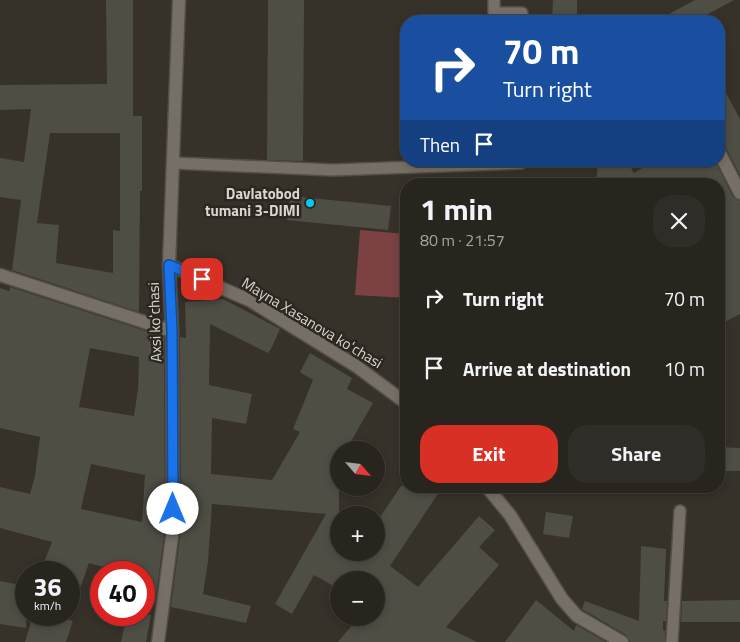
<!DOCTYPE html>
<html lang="en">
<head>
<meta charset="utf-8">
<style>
  body { margin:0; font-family:"Titillium Web",sans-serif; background:#302d28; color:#f1f3f6; height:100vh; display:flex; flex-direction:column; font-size:19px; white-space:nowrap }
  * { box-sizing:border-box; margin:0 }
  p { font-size:16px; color:#a5a5a4 }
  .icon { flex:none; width:28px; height:28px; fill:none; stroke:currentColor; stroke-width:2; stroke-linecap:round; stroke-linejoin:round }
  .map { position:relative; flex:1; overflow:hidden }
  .details { position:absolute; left:400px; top:178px; width:325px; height:315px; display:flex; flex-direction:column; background:#28251f; border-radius:20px; box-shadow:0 2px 8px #0003,0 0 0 1px #44423d }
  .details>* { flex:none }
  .banner { position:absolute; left:400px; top:15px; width:325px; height:152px; border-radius:20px; box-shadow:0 2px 8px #0003,0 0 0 1px #44423d; background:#1a4fa0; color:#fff; overflow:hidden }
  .needle { width:32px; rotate:118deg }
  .buttons { position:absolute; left:330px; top:441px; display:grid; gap:10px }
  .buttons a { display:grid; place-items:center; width:55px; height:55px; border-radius:50%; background:#28251f; box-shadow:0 2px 8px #0003,0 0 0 1px #44423d; font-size:25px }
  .speed { position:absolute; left:15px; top:561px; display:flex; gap:10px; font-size:25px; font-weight:700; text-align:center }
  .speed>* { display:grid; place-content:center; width:65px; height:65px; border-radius:50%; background:#28251f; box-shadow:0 2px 8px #0003,0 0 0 1px #44423d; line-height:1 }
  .speed small { font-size:12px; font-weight:400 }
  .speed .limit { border:8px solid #d22; background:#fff; color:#111 }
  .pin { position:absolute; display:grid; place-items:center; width:42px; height:42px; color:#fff; margin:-21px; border-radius:10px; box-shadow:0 2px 8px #0006 }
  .me { position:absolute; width:55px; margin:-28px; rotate:0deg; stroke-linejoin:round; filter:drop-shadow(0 0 4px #0008) }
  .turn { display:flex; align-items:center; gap:18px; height:105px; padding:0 20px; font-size:22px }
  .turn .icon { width:65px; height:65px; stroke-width:2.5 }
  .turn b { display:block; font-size:35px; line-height:42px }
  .then { display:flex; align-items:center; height:48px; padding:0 20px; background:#0003; gap:10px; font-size:19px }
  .round { display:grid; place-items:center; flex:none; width:52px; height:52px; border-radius:20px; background:#302d28 }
  .summary { display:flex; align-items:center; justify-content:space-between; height:85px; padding:0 20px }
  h1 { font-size:30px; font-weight:700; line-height:38px }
  .action { display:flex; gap:10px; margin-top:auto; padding:10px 20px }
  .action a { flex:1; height:58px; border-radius:20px; background:#d93025; color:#fff; font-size:20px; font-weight:700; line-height:58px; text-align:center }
  .action a+a { background:#302d28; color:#f1f3f6 }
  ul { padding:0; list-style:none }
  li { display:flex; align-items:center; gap:15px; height:70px; padding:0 20px }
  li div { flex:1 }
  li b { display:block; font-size:19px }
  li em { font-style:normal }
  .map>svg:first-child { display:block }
  .green { fill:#7b4143 }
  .building { fill:#4f4e45; fill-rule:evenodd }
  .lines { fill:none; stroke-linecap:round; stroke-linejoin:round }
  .service-casing { stroke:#524e47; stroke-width:14 }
  .minor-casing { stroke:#524e47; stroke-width:15 }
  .tertiary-casing { stroke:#524e47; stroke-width:15 }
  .service { stroke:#756f66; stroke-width:11 }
  .minor { stroke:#756f66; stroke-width:12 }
  .tertiary { stroke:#756f66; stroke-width:12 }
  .route-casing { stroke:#114b97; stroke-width:12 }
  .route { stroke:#1a73e8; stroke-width:9 }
  .poi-dot { fill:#00cbf8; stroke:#2c271f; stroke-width:2 }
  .labels { text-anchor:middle; stroke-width:5; stroke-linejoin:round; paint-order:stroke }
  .poi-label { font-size:15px; font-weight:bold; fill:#d9d6d1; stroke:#2c271f; text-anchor:end }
  .street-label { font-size:15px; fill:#d9d6d1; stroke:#2c271f }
</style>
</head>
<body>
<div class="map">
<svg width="740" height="642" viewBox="0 0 740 642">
  <rect width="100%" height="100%" fill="#363129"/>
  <polygon class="green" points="360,230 406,234 406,298 355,295"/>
  <g class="building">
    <path d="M106,0H133V116H142V191H140L139,312L12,270L21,200L0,197V158L24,162L31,109L0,110V85L107,84ZM50,133H120V231L113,230V273L56,263L59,225L37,223Z"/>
    <polygon points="268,0 304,0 303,161 267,160"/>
    <polygon points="553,0 577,0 577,21 552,21"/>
    <polygon points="695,0 734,0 695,21 656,21"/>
    <polygon points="719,80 740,119 740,175 726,148 719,144"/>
    <polygon points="598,161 627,161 634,173 655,161 715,161 733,197 740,201 740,314 719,325 719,184 596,184"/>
    <polygon points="290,196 391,206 388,230 287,220"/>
    <path d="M10,287L164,337L165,528L155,604L144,601V572H122L89,563L71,614L69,613V572H40L52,542L0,528V487L30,494L35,476L40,437L0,428V288L9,291ZM90,348L139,357L138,389L134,416L79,407ZM91,464L145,475L142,522L81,509Z"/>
    <polygon points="223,299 280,329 271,349 268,353 210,324 209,385 252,394 246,424 212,418 211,474 272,480 300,432 293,429 313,380 300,372 310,353 352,378 347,389 373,403 346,450 339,450 339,552 376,552 376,523 401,486 443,486 390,566 418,587 479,516 495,530 479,547 499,565 446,627 477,642 338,642 358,618 376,618 376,580 339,580 339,589 314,575 292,614 275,604 326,514 212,504 208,561 203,594 251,606 246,623 171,607 181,529 180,337 186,338 185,302"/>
    <polygon points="719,447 740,448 740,471 719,471"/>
    <polygon points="546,512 573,516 569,538 543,534"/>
    <polygon points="641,546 666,549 664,601 667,601 666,621 663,621 663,630 665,631 665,642 630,642 626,635 582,609 585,601 639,621"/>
    <polygon points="0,581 26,586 26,628 0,624"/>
    <polygon points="536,600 574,631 576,625 606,642 505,642"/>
    <polygon points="740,600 740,622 681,622 682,601"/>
    <polygon points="33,615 54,615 73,621 66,642 25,642"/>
    <polygon points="127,615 151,615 146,642 121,642"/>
  </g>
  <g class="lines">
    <g class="service-casing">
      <g id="service">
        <polyline points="494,0 494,13 522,13 522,21"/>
        <polyline points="173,163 333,170 521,163 521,161"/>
        <polyline points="672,642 680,511"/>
      </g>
    </g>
    <g class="minor-casing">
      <g id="minor">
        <polyline points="719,152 740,193"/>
        <polyline points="169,265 251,301 356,366 406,403"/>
        <polyline points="0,275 172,331"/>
        <polyline points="486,486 510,515 562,599 577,616 622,642"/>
      </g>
    </g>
    <g class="tertiary-casing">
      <polyline id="tertiary" points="158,642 173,529 172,331 169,265 179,0"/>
    </g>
    <use href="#service" class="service"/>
    <use href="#minor" class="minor"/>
    <use href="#tertiary" class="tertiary"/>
  </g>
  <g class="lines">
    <g class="route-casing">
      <polyline id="route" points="173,509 172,331 169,265 202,279"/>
    </g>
    <use href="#route" class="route"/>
  </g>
  <circle class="poi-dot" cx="310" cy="203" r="5"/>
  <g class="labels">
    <g class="poi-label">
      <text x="300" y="199">Davlatobod<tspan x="300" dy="17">tumani 3-DIMI</tspan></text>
    </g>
    <g class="street-label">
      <text transform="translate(155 322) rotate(-92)" y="5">Axsi koʻchasi</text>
      <text transform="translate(312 323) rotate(31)" y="5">Mayna Xasanova koʻchasi</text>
    </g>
  </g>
</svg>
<div class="buttons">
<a><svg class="needle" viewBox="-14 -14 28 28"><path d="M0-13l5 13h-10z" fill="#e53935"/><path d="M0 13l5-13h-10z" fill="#a5a5a4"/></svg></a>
<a>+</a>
<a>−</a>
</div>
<div class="speed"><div>36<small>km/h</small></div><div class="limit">40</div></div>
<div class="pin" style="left:202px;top:279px;background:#d93025"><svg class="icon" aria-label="arrive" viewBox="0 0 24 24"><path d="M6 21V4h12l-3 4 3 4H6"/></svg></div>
<svg class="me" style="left:173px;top:509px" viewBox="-20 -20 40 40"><circle r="19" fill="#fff"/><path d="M0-13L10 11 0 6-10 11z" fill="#1a73e8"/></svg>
<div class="banner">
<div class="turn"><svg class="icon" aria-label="right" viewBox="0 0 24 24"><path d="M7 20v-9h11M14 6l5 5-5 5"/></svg><div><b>70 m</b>Turn right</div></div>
<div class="then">Then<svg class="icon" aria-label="arrive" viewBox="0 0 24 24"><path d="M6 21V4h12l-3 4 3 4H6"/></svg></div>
</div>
<section class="details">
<div class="summary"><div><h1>1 min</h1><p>80 m · 21:57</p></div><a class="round"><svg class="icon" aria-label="close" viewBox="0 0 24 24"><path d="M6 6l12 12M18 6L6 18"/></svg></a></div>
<ul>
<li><svg class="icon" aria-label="right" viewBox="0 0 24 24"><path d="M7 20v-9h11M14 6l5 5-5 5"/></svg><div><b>Turn right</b></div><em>70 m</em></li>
<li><svg class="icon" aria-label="arrive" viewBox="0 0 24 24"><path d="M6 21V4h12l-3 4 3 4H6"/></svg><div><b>Arrive at destination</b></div><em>10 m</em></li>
</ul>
<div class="action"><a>Exit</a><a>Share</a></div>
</section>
</div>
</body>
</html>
